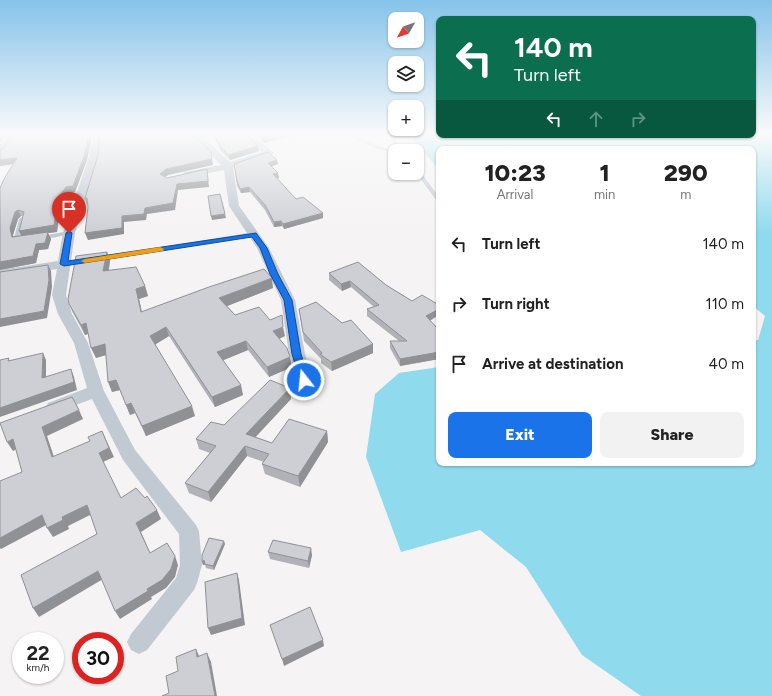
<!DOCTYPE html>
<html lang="en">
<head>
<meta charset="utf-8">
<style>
  body { margin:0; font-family:Figtree,sans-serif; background:#f2f2f2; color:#222; height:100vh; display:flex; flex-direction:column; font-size:15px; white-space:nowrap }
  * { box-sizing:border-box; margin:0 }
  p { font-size:13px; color:#767676 }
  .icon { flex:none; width:22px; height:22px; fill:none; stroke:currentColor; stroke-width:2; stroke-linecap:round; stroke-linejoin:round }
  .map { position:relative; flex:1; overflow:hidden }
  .drawer { position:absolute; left:436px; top:146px; width:320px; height:320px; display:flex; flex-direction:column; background:#fff; border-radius:8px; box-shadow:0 1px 3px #0004 }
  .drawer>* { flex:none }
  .guide { position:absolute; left:436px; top:16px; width:320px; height:122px; border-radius:8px; box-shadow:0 1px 3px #0004; background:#0b6e4f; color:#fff; overflow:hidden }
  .needle { width:26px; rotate:230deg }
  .tools { position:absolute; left:388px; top:12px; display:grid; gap:8px }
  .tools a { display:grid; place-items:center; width:36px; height:36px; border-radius:8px; background:#fff; box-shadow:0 1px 3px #0004; font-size:20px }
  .speed { position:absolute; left:12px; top:632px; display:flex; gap:8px; font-size:20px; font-weight:700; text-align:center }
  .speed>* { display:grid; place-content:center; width:52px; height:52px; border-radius:50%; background:#fff; box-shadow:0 1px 3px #0004; line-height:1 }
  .speed small { font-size:10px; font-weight:400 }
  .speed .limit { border:6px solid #d22; background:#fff; color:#111 }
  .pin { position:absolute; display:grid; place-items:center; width:34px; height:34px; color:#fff; margin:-41px -17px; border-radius:50% 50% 50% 0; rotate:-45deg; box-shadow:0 0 4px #0007 }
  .pin .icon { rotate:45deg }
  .me { position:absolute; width:44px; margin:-22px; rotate:344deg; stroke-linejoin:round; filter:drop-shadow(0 0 3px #0008) }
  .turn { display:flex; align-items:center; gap:14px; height:84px; padding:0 12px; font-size:18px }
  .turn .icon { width:52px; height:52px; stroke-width:2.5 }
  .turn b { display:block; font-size:28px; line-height:34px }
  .lanes { display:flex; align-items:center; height:38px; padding:0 12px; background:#0003; justify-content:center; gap:20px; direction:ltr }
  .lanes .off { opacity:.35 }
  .eta { display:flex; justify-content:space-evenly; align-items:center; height:68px; text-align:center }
  .eta b { font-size:24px; font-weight:800; line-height:28px }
  .primary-button { display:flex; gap:8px; margin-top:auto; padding:8px 12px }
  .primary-button a { flex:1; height:46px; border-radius:8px; background:#1a73e8; color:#fff; font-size:16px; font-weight:800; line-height:46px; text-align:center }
  .primary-button a+a { background:#f2f2f2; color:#222 }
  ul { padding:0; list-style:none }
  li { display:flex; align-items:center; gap:12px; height:60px; padding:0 12px }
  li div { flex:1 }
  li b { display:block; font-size:15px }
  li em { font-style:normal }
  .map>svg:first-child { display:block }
  .water { fill:#90daee }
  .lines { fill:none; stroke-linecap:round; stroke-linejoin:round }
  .service { fill:#c1cad2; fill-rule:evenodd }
  .minor { fill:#c1cad2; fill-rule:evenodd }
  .wall { fill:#b0b2b7; fill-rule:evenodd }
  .shaded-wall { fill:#909195 }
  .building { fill:#cdcfd5; stroke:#909195 }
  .route { fill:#1a73e8; stroke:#114b97 }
  .slow { fill:#f59e0b }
</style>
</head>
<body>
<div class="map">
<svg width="772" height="696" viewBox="0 0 772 696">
  <rect width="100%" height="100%" fill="#f5f3f3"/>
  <polygon class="water" points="410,135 772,135 772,696 641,696 582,655 526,567 480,530 401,552 366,457 375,394 399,373 439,367 439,463 753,463 753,340 758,340 765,316 753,306 753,149 439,149 439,170"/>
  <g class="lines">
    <g class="service">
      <polygon points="350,135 355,135 367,142 395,152 395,154 365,144"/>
      <polygon points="389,135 393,135 401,151 397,151"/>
      <polygon points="417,170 419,170 439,197 439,201 437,201 416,173"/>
      <polygon points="22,217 25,219 20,238 24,241 23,242 16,242 14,238 19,219"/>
      <polygon points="69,231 71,232 71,234 42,240 39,238 42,236"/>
      <polygon points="254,232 257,234 256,235 100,261 97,259 100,257"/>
    </g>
    <g class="minor">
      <polygon points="6,135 14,135 5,153 0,156 0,145"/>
      <polygon points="93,135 101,135 98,160 75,233 66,295 72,314 88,343 104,391 135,450 196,525 199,531 202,565 197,583 194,590 147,650 139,654 131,650 127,642 131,634 176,578 180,565 179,534 123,460 92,399 54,413 48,411 46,407 48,403 87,388 74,343 58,314 52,295 57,269 0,278 0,270 58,261 63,233 88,160"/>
      <polygon points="192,135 201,135 230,162 262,152 243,135 252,135 274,153 233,167 239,206 269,248 295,300 305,354 313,380 311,384 305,385 299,384 289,354 281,300 257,248 229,206 224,170 188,177 183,174 185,172 221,165"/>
    </g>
  </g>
  <g class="wall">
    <path d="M11,135H92L87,160L75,192L69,193L61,202L57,232L48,233L51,239L48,249L39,250L36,263L0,270V188L13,164L0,166V150L4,148ZM21,216H23L21,236L13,237V235L18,219Z"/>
    <polygon points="203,135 207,135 207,139"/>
    <polygon points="213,135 246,135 258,146 259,151 230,160 221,151"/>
    <polygon points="254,135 295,135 264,143"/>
    <polygon points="234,164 278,164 272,166 279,178 277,178 296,199 323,213 323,218 284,229 282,226 274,227 265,210 250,192 241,193 237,186"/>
    <polygon points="107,252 110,261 109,270 145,286 148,296 139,299 142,312 273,288 227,306 235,315 285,336 279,339 292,367 269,377 248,350 223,360 243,395 215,407 169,336 155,344 195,416 146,436 135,413 130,415 120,390 112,392 106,355 96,358 88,334 85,335 73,313 69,304"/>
    <polygon points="329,273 386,285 412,301 439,305 439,315 430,321 439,330 439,359 400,366 390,348 390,341 399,341 367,316 367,309 374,307 351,287 342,291 329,280"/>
    <polygon points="299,309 342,323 373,344 373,353 332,371 321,363 321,359 304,341"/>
    <polygon points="291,399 255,437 272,443 327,431 328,442 300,487 265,474 262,464 264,462 247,456 211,502 189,493 185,483 210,453 199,449 196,439 224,425"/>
    <polygon points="225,544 214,570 206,568 205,565 203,565 202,562"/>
    <polygon points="268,552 312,555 309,568 270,559"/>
  </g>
  <g class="shaded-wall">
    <polygon points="0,135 5,135 0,143"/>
    <polygon points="89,135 92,135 87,160 75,192 69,193 61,202 57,232 48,233 51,239 48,249 39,250 36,263 0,270 0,262 22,237 19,231 59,196"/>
    <polygon points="273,135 295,135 264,143 263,137"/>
    <polygon points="258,146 259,151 230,160 229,155"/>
    <polygon points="17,158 19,163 0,166 0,160"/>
    <polygon points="212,159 213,165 168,175 162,180 160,174 166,169"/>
    <polygon points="277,160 278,164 269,167 268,163"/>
    <polygon points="207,169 209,187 178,190 175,210 147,214 146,220 124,222 124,234 88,240 85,233 122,216 145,208 177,184"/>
    <polygon points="278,173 279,178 274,179 273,174"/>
    <polygon points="249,187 250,192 241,193 240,189"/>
    <polygon points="85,198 87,198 90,204 87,205"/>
    <polygon points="18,210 21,216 18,219 13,235 15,243 12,237 10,228 15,212"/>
    <polygon points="323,213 323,218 284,229 283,224"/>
    <polygon points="225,214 226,218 212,220 211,216"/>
    <polygon points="281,221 282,226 274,227 274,222"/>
    <polygon points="107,252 110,261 107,280 103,271"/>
    <polygon points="48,265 51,271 52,287 47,318 0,327 0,319"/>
    <polygon points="272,278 273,288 222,308 219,298"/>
    <polygon points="350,281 351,287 342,291 341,284"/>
    <polygon points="145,286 148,296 139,299 144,322 141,312 136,289"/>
    <polygon points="439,309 439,315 425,323 426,316"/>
    <polygon points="86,323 90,333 85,335 81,325"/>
    <polygon points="166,327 169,336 153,346 150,336"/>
    <polygon points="283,327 285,336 274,341 273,331"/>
    <polygon points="246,341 248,350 219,362 217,352"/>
    <polygon points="105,344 109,354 96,358 91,348"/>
    <polygon points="373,344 373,353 332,371 331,362"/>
    <polygon points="439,352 439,359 400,366 400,359"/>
    <polygon points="43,353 46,360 46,386 42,378"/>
    <polygon points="290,357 292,367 269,377 267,367"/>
    <polygon points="71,369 74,377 77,390 0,417 0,408"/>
    <polygon points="116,380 120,390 112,392 108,382"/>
    <polygon points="241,385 243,395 215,407 212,397"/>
    <polygon points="290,388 291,399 249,444 246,434"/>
    <polygon points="131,403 135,413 130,415 126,405"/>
    <polygon points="192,406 195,416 146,436 142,426"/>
    <polygon points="79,410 83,419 47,436 57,466 52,457 42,427"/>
    <polygon points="102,431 114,457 103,462 99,453"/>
    <polygon points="327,431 328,442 300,487 298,476"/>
    <polygon points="13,439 19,448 13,451 7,442"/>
    <polygon points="245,446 247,456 211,502 208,492"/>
    <polygon points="87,505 92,514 68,526 69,529 53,537 47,528 62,517"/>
    <polygon points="157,510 161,519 141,532 154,562 136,523"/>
    <polygon points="42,515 48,524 1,549 0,548 0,538"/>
    <polygon points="224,541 225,544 214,570 213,566"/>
    <polygon points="311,548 312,555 309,568 308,561"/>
    <polygon points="175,556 178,565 175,577 166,588 151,597 152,599 120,619 115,611 147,589"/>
    <polygon points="204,560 206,564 203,565 202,562"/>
    <polygon points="98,571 103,579 39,617 33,608"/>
    <polygon points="237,573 239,580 245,625 211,635 208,628"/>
    <polygon points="323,640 324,646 284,666 282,659"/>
    <polygon points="196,649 200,658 197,657"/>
    <polygon points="207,653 211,662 217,696 215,696"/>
  </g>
  <g class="building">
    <polygon points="11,135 89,135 85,154 73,186 66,187 59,196 54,225 19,231 24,212 18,210 15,212 10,228 12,237 48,232 45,243 36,244 33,256 0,262 0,188 4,179 17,158 0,160 0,150 4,148"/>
    <polygon points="100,135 194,135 211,152 212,159 166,169 160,174 167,178 207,169 208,181 177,184 173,203 145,208 144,214 122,216 122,228 85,233 88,207 87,198 85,198 98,155"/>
    <polygon points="214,135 246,135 258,146 229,155 220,146"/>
    <polygon points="260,135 273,135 263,137"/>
    <polygon points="268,152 277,160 268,163 278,173 273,174 296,199 303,197 323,213 283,224 281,221 274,222 265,205 249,187 240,189 237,181 234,164"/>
    <polygon points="220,194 225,214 211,216 208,196"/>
    <polygon points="107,252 103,271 136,267 145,286 136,289 141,312 209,287 264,269 272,278 219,298 235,315 259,307 270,320 282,315 283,327 273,331 287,348 290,357 267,367 246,341 217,352 241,385 212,397 166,327 150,336 192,406 142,426 131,403 126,405 116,380 108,382 105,344 91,348 86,323 81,325 69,304 68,299 76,256"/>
    <polygon points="358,262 386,285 412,301 422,295 439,305 439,309 426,316 439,330 439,352 400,359 390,341 407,341 367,309 379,305 350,281 341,284 329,273"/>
    <polygon points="48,265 49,280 44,311 0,319 0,272"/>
    <polygon points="316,302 342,323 351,320 373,344 331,362 320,354 322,353 303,332 299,309"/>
    <polygon points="43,353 42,378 71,369 74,382 0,408 0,360 9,358 8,361"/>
    <polygon points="270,380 290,388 246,434 272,443 289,419 327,431 298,476 262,464 269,454 245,446 208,492 185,483 216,446 196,439 211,422 224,425"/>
    <polygon points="72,397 79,410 42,427 52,457 90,441 88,437 102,431 109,448 99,453 121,498 136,488 145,498 147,496 157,510 136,523 150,553 167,543 175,556 171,569 162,580 147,589 148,591 115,611 98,571 33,608 21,575 97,534 87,505 62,517 63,520 47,528 42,515 0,538 0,481 22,472 13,439 7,442 0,423"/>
    <polygon points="209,538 224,541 213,566 205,564 204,560 202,562 202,555"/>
    <polygon points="273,540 311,548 308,561 268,552"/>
    <polygon points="237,573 242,618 208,628 205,582"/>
    <polygon points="310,607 323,640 282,659 270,625"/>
    <polygon points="196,649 197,657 207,653 215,696 162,696 169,693 166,676 178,671 176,657"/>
  </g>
  <linearGradient id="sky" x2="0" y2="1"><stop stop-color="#85c3ea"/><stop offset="0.58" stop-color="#fafafa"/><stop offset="1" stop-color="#fafafa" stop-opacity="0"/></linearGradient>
  <rect width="772" height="232" fill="url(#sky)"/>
  <polygon class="route" points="69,231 72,233 68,261 256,233 267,248 278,274 292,300 301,354 309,380 308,382 301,382 300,380 292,354 284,300 270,274 260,248 252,237 64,266 60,264 66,233"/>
  <polygon class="slow" points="160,247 164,249 163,251 85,263 81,261 85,259"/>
</svg>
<div class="tools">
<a><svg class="needle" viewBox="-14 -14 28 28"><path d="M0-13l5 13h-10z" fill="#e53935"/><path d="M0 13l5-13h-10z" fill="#767676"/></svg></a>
<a><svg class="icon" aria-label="layers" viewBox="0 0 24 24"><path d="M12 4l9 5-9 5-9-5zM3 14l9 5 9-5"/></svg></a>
<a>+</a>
<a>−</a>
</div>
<div class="speed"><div>22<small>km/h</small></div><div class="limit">30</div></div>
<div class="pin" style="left:69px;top:233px;background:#d93025"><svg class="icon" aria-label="arrive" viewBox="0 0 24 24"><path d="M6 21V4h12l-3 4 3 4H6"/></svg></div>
<svg class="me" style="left:304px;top:380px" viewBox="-20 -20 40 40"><circle r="17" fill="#1a73e8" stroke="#fff" stroke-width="3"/><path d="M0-11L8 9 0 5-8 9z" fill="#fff"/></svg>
<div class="guide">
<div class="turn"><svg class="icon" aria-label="left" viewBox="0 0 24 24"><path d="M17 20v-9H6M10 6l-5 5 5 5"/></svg><div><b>140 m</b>Turn left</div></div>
<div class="lanes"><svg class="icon" aria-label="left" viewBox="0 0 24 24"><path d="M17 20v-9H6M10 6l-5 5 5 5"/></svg><svg class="icon off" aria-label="ahead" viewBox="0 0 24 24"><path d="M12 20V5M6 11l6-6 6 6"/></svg><svg class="icon off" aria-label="right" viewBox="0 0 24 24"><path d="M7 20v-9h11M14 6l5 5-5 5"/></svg></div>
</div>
<section class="drawer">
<div class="eta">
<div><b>10:23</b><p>Arrival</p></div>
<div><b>1</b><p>min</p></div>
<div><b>290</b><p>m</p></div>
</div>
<ul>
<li><svg class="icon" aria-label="left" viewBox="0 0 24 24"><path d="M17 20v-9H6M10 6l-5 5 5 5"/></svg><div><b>Turn left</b></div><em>140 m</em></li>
<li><svg class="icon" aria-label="right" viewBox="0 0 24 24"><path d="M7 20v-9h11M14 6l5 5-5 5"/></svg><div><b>Turn right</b></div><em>110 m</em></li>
<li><svg class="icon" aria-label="arrive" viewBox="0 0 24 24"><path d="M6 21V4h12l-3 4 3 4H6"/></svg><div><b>Arrive at destination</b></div><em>40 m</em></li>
</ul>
<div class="primary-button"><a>Exit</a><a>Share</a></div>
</section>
</div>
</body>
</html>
